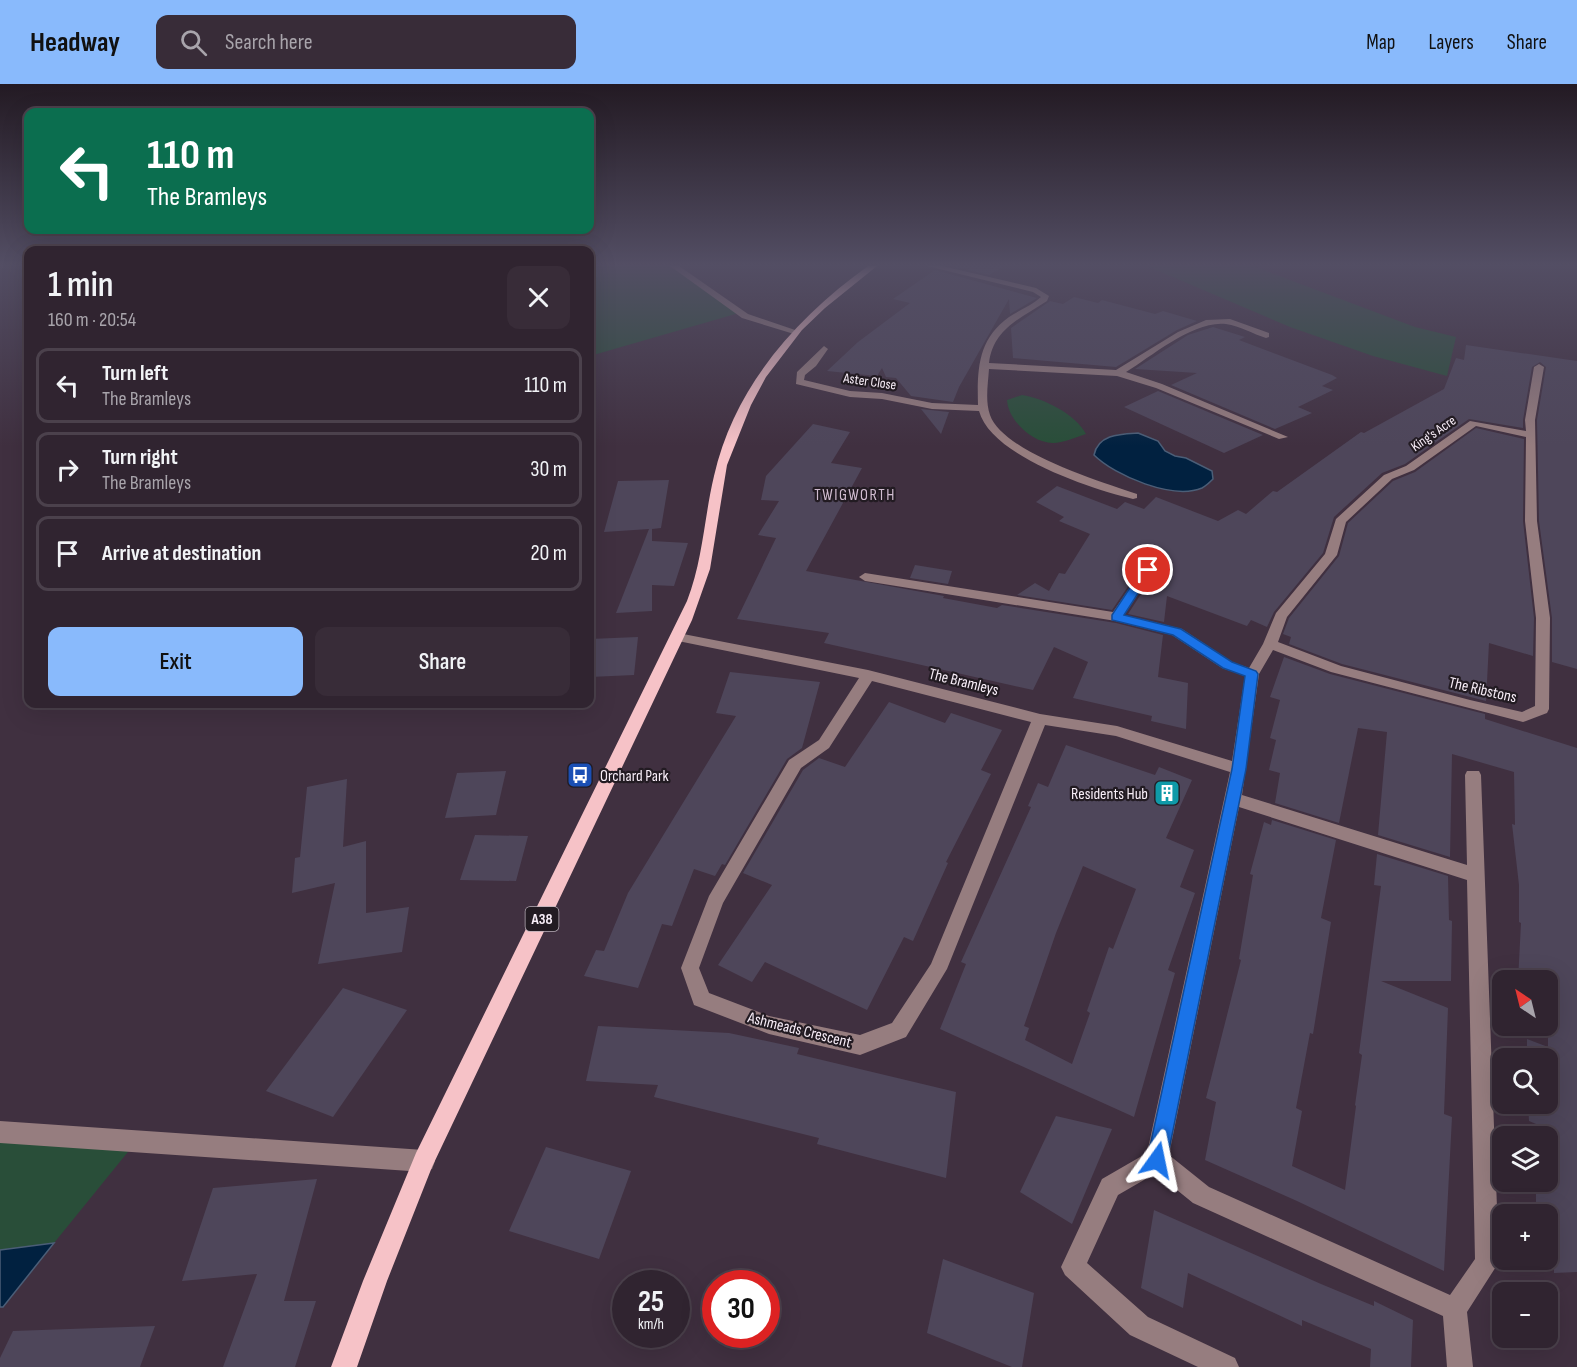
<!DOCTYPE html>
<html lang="en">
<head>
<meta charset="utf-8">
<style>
  body { margin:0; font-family:"Sofia Sans Condensed",sans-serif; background:#382c38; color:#f1f3f6; height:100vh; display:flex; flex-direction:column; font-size:22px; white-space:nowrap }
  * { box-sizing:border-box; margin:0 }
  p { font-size:20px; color:#a8a4ab }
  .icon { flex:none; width:33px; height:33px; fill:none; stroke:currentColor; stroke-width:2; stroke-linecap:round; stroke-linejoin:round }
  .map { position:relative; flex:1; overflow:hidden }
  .panel { position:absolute; left:24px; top:162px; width:570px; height:462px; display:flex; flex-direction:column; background:#302430; border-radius:12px; box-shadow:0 6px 24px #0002,0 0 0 2px #4b414c }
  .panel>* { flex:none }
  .banner { position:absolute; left:24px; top:24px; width:570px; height:126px; border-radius:12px; box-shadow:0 6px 24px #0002,0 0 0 2px #4b414c; background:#0b6e4f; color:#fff; overflow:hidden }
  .needle { width:39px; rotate:325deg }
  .tools { position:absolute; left:1492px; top:886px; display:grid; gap:12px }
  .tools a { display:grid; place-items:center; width:66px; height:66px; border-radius:12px; background:#302430; box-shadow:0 6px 24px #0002,0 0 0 2px #4b414c; font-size:30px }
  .speed { position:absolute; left:612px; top:1186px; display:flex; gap:12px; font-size:30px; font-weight:700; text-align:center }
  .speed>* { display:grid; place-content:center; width:78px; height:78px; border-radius:50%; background:#302430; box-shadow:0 6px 24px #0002,0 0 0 2px #4b414c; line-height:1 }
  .speed small { font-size:15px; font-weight:400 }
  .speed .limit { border:9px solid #d22; background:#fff; color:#111 }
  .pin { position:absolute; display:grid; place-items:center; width:51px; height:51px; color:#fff; margin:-26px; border:3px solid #fff; border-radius:50%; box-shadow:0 2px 6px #0007 }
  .me { position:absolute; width:66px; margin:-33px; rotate:12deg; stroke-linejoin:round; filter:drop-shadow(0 0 4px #0008) }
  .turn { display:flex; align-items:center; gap:21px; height:126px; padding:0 24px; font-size:27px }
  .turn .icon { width:78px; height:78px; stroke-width:2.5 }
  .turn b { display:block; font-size:42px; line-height:51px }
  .round { display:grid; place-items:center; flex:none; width:63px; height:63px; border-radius:12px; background:#382c38 }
  .overview { display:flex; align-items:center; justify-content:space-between; height:102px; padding:0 24px }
  h1 { font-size:36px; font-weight:600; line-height:45px }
  .cta { display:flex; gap:12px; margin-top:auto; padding:12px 24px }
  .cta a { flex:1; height:69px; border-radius:12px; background:#89bafc; color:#111; font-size:24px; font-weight:600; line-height:69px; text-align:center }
  .cta a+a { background:#382c38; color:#f1f3f6 }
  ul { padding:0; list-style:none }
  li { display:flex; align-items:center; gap:18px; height:75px; margin:0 12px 9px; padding:0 12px; border:3px solid #4b414c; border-radius:12px }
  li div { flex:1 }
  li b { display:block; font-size:22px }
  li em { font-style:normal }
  header { display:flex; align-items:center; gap:36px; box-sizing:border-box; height:84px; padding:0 30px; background:#89bafc; color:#111 }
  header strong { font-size:28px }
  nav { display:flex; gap:33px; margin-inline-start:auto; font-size:21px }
  .search { width:420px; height:54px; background:#382c38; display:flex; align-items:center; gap:15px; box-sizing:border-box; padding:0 21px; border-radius:12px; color:#a8a4ab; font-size:22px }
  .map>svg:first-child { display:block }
  .green { fill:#294e39 }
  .water { fill:#012140; stroke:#4b5e77; stroke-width:1.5 }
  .building { fill:#4e465a; fill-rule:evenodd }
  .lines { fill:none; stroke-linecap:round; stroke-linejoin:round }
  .minor { fill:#967d7f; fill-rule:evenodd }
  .major { fill:#f6c2c7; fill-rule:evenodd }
  .route { fill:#1a73e8; stroke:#114b97; stroke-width:1.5 }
  .labels { text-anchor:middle; stroke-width:4.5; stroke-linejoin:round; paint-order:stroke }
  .far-street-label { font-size:14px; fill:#f8eef8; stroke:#221b22 }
  .shield { fill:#221b22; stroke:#b8afb8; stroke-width:1.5 }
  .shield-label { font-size:15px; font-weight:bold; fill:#f8eef8 }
  .far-quarter-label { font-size:16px; letter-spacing:1.5px; fill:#d1bdd1; stroke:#221b22 }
  .street-label { font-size:16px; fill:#f8eef8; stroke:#221b22 }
  .poi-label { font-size:16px; fill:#f8eef8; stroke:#221b22; text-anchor:start }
</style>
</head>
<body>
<header>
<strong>Headway</strong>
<div class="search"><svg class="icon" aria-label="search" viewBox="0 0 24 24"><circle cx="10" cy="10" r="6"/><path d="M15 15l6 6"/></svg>Search here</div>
<nav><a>Map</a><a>Layers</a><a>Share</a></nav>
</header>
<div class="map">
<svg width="1577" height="1283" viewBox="0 0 1577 1283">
  <rect width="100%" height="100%" fill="#403040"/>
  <g class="green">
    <polygon points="590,182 674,182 739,229 590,272"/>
    <polygon points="1147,182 1253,182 1415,243 1456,253 1447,292 1373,272 1290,243"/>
    <path d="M1022,311C1043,314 1076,330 1086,350C1076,353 1063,359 1053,359C1032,359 1008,336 1007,316Z"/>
    <polygon points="0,1048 136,1058 54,1159 0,1166"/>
  </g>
  <g class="water">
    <path d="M1138,349L1158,357L1165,367L1175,372L1186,374L1212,387L1213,395C1210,398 1206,402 1202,404C1173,416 1115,392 1094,371C1098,350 1121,350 1138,349Z"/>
    <polygon points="54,1159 3,1223 0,1223 0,1166"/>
  </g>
  <g class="building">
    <polygon points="953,182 1004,182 989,191"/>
    <polygon points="935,186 1037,214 1010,230 1009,215 959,303 953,318 911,312 896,294 886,293 882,284 877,292 827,287 858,258 910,219 893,215"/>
    <polygon points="1074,213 1098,219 1102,216 1155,230 1163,227 1197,237 1177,246 1116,283 1013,274 1011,244 1050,217 1063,220"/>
    <polygon points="1213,243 1245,253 1239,256 1332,291 1337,294 1322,302 1333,306 1298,323 1312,329 1275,345 1171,301 1197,289 1135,285 1188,251"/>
    <polygon points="1466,261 1577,277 1577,585 1552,578 1552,534 1539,437 1537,336 1546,283 1540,278 1532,283 1523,336 1523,344 1469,335 1405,380 1382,389 1334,433 1323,469 1274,528 1267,543 1251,536 1247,542 1167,512 1164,538 1128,530 1156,487 1155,484 1147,480 1142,482 1112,526 1017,511 1035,499 1049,507 1059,489 1065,490 1090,450 1059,437 1064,433 1036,418 1057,402 1117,425 1125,418 1144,425 1156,413 1218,437 1238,426 1246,430 1273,407 1277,408 1361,348 1364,349 1444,305 1456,274 1464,276"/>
    <polygon points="1158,307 1263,351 1224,369 1124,323"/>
    <polygon points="921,325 949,328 941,350"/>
    <polygon points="813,340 850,348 831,379 862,384 806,487 944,512 943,514 997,524 1002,521 1116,539 1163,551 1158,593 1188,599 1186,645 1151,637 1152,632 1073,614 1088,578 1054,563 1033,606 824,559 829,549 737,535 776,454 758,451 779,417 761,416 766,392"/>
    <polygon points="1476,344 1524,355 1523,437 1534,534 1533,572 1489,559 1486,617 1342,580 1289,560 1291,553 1283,550 1289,534 1339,472 1348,439 1393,397 1415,388"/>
    <polygon points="669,396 661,444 652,445 652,457 688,459 674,502 652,501 652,527 616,529 649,445 604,448 618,397"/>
    <polygon points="915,481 952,487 948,500 910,494"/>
    <polygon points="638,553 634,591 590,593 590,555"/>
    <polygon points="1284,573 1330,590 1485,630 1485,635 1577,664 1577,1188 1554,1189 1553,1129 1536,1121 1536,1098 1548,1098 1548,1045 1529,1037 1528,1020 1548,1020 1548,975 1527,975 1527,955 1548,963 1548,897 1518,897 1521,839 1519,838 1519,801 1512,740 1515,741 1514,688 1452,670 1450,773 1378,751 1387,648 1358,644 1339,739 1275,719 1280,689 1269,686 1276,656 1270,654 1280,616 1270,613"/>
    <polygon points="730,588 820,598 802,664 787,675 725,781 722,780 715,792 694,785 672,842 662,840 638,904 584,892 596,866 604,867 628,809 736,632 716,629"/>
    <polygon points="889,618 945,639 951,629 1002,646 981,686 991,690 946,778 948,779 913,857 904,853 867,926 765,878 752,898 718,881 772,801 743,789 803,686 819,674 845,683"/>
    <path d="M1066,661L1155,691L1159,683L1192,696L1166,754L1194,766L1180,803L1195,809L1168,886L1175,889L1134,1033L940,945L966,880L961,878L1031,723L1028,722L1038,699L1048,703ZM1083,782L1136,805L1113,865L1109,863L1087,927L1090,929L1072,980L1025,956L1029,944L1024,942L1056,849Z"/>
    <polygon points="506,687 496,731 445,734 457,689"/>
    <polygon points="347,695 343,763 366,757 366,829 409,823 402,868 318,880 335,799 292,809 295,774 300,773 307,703"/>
    <polygon points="1272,736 1336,756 1321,834 1331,838 1313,950 1310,949 1296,1024 1302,1027 1292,1082 1345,1106 1356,1022 1355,1021 1362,971 1359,969 1381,802 1374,801 1377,770 1448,792 1449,836 1452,837 1451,897 1381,897 1448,924 1444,1030 1452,1033 1444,1187 1297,1117 1205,1076 1216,1018 1206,1014 1241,876 1239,875 1253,791 1250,790 1264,738 1271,741"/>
    <polygon points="475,751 528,752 516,797 460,796"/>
    <polygon points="343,904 407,926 333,1033 266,1007"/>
    <polygon points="598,942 729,949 799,964 797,970 956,1008 946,1094 817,1060 819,1054 654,1013 658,1001 586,997"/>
    <polygon points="1056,1032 1112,1045 1072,1140 1020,1108"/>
    <polygon points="546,1063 631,1087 599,1175 509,1147"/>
    <polygon points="317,1095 284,1217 316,1217 295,1283 223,1283 257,1190 182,1197 213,1104"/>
    <polygon points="1154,1126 1321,1200 1374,1222 1374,1217 1413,1236 1411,1283 1370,1283 1371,1265 1302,1236 1302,1242 1188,1189 1183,1224 1141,1204"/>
    <polygon points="943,1175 1034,1209 1022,1283 1012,1283 927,1249"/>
    <polygon points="155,1242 140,1283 0,1283 0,1274 13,1247"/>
  </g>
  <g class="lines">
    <g class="minor">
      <polygon points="670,182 679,182 748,230 798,247 794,250 742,234"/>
      <path d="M927,182H942L1036,204L1049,212L1047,217C1021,234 993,245 989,279L1116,286L1178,248L1206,236L1230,235L1269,249V253L1266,254C1253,250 1240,242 1226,240C1194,236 1152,272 1126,288L1162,300L1288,353L1279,355L1156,304L1117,292L989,285C988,300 985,317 990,331C1003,368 1101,398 1137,410V414L1133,415C1091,405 991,372 979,327L932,325L882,315L850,313L796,300L797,288L824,262L828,265L816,282L805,291L804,296L850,307L882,309L932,319L978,321C977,285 978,255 1009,233C1020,226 1032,221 1041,213L1033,208Z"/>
      <path d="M1539,280L1544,283L1535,336L1537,437L1550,534L1549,625L1547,629L1523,638L1331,588L1273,566L1259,590L1242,711L1467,781L1465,691L1467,687H1479L1481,691L1499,1178L1467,1228L1473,1283H1447L1443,1232L1193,1119L1156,1089L1118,1111L1087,1179L1148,1233L1235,1274L1239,1283H1198L1130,1251L1065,1191L1061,1183L1102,1095L1147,1069L1230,688L1116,652L1045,641L947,885L906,953L860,971L769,950L694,921L681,884L709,812L789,676L819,656L859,594L678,557L671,553L673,550L678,549L868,586L1040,630L1117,642L1232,677L1245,592L1222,584L1172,551L1116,537L865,497L859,493L865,489L1113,528L1144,483L1148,482L1154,486L1124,531L1182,545L1232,578L1249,584L1263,560L1276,529L1325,470L1336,435L1384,391L1406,382L1470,337L1526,347L1525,336L1534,283ZM1476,342L1526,353L1525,437L1536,534L1535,622L1522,628L1470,616L1341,582L1278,558L1287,533L1337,471L1346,438L1392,395L1414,386ZM872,597L1031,638L931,880L892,939L860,951L769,932L709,909L699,884L723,819L801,684L829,664ZM1239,723L1467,796L1475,1175L1450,1211L1209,1103L1169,1071Z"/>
      <polygon points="0,1037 424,1066 432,1069 435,1077 432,1085 424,1088 0,1059"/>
    </g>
    <path class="major" d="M868,182H877L825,224L802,246L766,293L751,321L727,381L710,485L692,536L432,1083L387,1197L357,1283H331L363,1197L416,1069L687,517C703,476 704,434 714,392C734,303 796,234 868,182Z"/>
  </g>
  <linearGradient id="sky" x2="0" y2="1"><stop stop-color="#231a23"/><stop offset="0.5" stop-color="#534e64"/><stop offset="1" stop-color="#534e64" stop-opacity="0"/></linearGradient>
  <rect width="1577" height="362" fill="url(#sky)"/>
  <polygon class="route" points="1148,483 1153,486 1124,531 1181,545 1232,578 1256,587 1258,590 1246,685 1167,1076 1164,1083 1157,1086 1150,1083 1147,1076 1232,685 1245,592 1223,584 1173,551 1112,536 1112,531 1143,484"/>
  <defs>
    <g id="bus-square" transform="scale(1.35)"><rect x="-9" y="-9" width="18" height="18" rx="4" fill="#1a4fb4" stroke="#221b22"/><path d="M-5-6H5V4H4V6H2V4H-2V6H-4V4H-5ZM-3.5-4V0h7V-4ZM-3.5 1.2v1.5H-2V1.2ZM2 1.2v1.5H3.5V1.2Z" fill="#fff"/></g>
    <g id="building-square" transform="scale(1.35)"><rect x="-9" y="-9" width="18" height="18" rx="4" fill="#0f9aa8" stroke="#221b22"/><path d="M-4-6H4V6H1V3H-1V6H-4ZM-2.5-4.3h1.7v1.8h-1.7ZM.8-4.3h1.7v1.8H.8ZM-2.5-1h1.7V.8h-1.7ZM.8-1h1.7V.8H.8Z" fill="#fff"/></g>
  </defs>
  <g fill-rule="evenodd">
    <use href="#bus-square" x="580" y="691"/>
    <use href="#building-square" x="1167" y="709"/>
  </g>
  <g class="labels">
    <g class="far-street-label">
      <text transform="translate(870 297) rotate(8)" y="5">Aster Close</text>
      <text transform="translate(1433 349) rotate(-35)" y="5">King's Acre</text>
    </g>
    <rect class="shield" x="525.5" y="823" width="33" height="24" rx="4.5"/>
    <g class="shield-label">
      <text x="542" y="840">A38</text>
    </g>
    <g class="far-quarter-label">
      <text x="855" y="416">TWIGWORTH</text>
    </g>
    <g class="street-label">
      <text transform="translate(964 597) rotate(14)" y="6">The Bramleys</text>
      <text transform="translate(1483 605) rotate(13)" y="6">The Ribstons</text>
      <text transform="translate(800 945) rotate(14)" y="6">Ashmeads Crescent</text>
    </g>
    <g class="poi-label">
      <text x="600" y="697">Orchard Park</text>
      <text x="1148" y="715" text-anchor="end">Residents Hub</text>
    </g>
  </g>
</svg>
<div class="tools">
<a><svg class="needle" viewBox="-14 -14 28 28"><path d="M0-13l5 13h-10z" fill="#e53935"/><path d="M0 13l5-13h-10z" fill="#a8a4ab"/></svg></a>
<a><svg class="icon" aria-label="search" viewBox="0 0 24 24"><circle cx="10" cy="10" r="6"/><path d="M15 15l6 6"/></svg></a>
<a><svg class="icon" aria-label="layers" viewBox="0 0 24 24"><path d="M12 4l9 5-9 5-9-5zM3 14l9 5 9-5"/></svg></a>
<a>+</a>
<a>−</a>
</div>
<div class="speed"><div>25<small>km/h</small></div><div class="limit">30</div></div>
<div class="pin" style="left:1148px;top:486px;background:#d93025"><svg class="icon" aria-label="arrive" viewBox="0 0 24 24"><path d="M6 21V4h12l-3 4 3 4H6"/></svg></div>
<svg class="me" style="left:1157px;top:1076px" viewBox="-20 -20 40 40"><path d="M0-17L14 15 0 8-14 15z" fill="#1a73e8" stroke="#fff" stroke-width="4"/></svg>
<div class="banner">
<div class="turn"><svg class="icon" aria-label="left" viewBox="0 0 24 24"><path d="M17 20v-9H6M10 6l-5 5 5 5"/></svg><div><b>110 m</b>The Bramleys</div></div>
</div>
<section class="panel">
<div class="overview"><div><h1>1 min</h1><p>160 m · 20:54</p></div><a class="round"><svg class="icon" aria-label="close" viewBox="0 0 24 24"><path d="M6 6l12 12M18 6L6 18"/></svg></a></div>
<ul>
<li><svg class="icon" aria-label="left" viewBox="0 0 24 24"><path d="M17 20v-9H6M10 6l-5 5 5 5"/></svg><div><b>Turn left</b><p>The Bramleys</p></div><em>110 m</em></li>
<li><svg class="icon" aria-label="right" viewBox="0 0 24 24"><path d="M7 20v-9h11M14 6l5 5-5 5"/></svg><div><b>Turn right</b><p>The Bramleys</p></div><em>30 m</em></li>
<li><svg class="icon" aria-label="arrive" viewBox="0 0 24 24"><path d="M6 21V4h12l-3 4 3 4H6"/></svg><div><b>Arrive at destination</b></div><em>20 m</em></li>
</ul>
<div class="cta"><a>Exit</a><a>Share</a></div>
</section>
</div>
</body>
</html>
